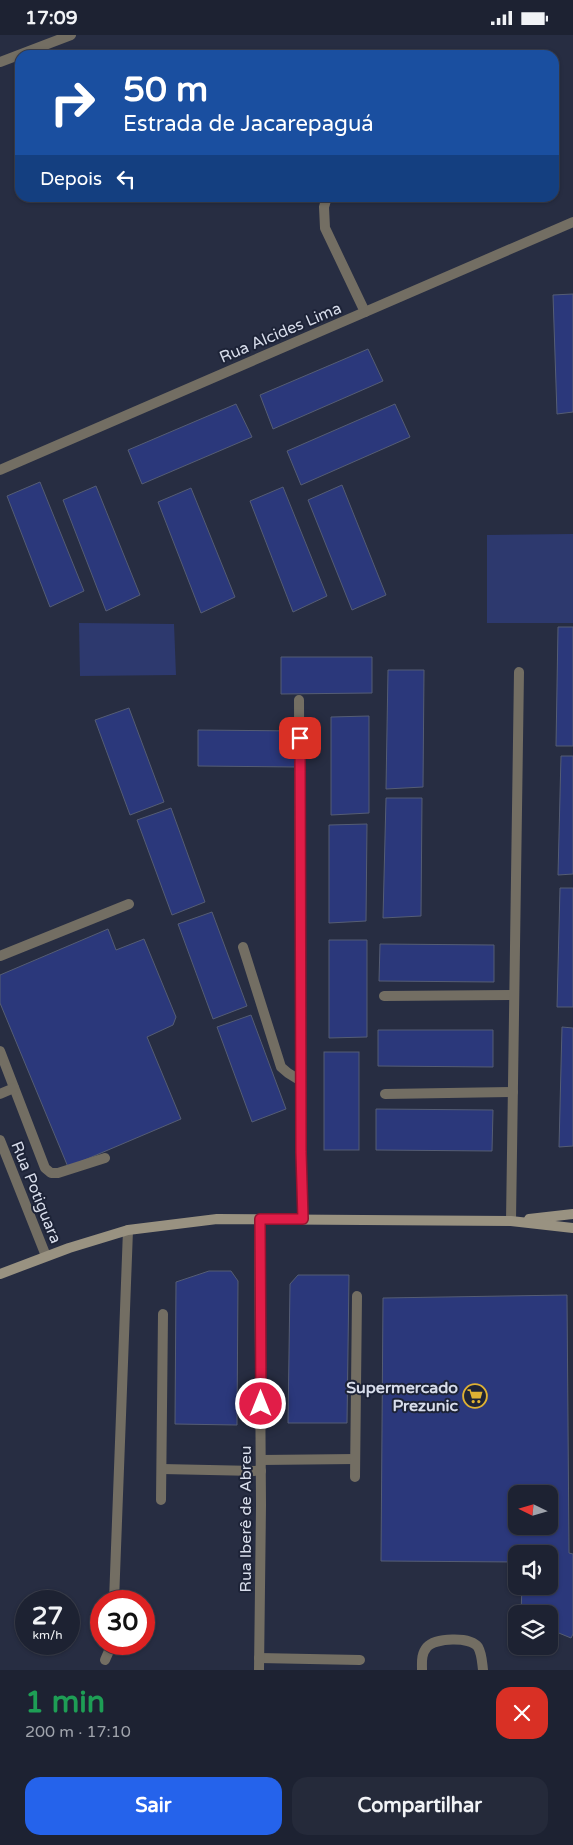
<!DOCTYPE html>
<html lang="pt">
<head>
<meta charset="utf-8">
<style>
  body { margin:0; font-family:"Varela Round",sans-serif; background:#252a3a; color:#f1f3f6; height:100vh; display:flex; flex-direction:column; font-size:19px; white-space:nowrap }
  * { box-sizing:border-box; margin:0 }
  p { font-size:16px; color:#a0a4ac }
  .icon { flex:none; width:28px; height:28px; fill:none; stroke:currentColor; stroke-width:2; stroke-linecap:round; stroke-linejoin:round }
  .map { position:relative; height:1635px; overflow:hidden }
  .sheet { display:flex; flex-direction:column; background:#1d2232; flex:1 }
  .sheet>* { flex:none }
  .hud { position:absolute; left:15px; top:15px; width:544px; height:152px; border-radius:15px; box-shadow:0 1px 4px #0004,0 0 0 1px #3b3f4d; background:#1a4fa0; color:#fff; overflow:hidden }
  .needle { width:32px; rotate:275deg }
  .fabs { position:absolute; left:508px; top:1450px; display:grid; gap:10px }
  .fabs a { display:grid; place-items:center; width:50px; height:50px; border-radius:10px; background:#1d2232; box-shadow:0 1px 4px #0004,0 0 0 1px #3b3f4d; font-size:25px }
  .speed { position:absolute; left:15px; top:1555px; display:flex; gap:10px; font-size:25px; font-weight:700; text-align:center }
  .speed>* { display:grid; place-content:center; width:65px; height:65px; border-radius:50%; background:#1d2232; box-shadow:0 1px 4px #0004,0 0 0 1px #3b3f4d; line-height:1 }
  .speed small { font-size:12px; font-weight:400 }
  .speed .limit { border:8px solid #d22; background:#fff; color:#111 }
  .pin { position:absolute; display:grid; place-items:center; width:42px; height:42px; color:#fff; margin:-21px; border-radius:10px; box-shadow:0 2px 8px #0006 }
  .me { position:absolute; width:55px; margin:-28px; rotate:0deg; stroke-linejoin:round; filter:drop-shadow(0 0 4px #0008) }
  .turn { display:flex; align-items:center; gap:18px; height:105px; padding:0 25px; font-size:22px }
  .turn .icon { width:65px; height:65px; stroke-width:2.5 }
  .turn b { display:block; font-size:35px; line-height:42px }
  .then { display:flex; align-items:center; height:48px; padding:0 25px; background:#0003; gap:10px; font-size:19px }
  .round { display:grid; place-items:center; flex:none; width:52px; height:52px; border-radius:15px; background:#252a3a }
  .overview { display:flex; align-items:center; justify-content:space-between; height:85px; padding:0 25px }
  h1 { font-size:30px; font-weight:700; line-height:38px; color:#1e9e55 }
  .button { display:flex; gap:10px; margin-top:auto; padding:10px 25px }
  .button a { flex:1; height:58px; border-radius:15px; background:#2563eb; color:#fff; font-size:20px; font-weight:700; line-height:58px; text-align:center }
  .button a+a { background:#252a3a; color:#f1f3f6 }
  .status { display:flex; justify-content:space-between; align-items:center; height:35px; padding:0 25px; background:#1d2232; direction:ltr }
  .status svg { height:14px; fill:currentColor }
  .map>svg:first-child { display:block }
  .green { fill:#2d396e }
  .building { fill:#2b387b; stroke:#555d74; fill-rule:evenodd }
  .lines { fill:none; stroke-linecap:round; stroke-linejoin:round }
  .service { stroke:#736e63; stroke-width:10 }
  .minor { stroke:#736e63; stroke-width:10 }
  .secondary { stroke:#999281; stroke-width:10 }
  .route-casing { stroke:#92132f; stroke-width:12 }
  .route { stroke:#e11d48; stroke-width:9 }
  .labels { text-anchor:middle; stroke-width:4; stroke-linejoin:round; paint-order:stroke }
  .street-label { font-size:16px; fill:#d8ddeb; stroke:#1d2337 }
  .poi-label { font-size:16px; font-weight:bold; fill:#d8ddeb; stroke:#1d2337; text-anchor:end }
</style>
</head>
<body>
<div class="status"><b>17:09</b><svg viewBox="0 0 49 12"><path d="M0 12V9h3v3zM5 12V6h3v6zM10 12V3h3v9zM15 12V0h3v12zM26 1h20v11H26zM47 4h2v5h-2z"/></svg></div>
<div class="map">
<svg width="573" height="1635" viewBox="0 0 573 1635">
  <rect width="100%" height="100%" fill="#272d42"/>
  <g class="green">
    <polygon points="573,499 573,588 487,588 487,500"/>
    <polygon points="79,588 174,589 176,640 80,641"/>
  </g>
  <g class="building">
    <polygon points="573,259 573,377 557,379 553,260"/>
    <polygon points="368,314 383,346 273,394 260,360"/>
    <polygon points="236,369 252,402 142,449 128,415"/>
    <polygon points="395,369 410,402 301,450 287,416"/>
    <polygon points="40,447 84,556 50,572 7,461"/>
    <polygon points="342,450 386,560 352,575 308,465"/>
    <polygon points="96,451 140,560 106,576 63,465"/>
    <polygon points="283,452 327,561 293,577 250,466"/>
    <polygon points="191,453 235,562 201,578 158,467"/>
    <polygon points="558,592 573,592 573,711 556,711"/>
    <polygon points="281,622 372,622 372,658 281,659"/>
    <polygon points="388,635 424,635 423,752 386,754"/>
    <polygon points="129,673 164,767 130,780 95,685"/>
    <polygon points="369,681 369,778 331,780 331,682"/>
    <polygon points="198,695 299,696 297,732 198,731"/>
    <polygon points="561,721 573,721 573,839 558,840"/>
    <polygon points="386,763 422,763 421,881 383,883"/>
    <polygon points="171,773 205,867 172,880 137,785"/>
    <polygon points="367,789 366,886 329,888 329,790"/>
    <polygon points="560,853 573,853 573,972 557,972"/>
    <polygon points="212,877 247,971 213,984 178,889"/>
    <polygon points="108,894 116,915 144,904 176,982 173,990 147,1002 181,1084 68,1132 0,968 0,940"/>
    <polygon points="329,905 367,905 367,1002 329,1003"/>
    <polygon points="380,909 494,910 494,947 379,946"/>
    <polygon points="251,980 286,1074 252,1087 217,992"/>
    <polygon points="562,992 573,993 573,1111 559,1112"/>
    <polygon points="378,995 493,995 493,1032 378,1031"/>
    <rect x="324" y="1017" width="35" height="98"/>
    <polygon points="376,1074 493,1075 492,1116 376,1115"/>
    <polygon points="209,1236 231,1236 238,1246 237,1390 175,1389 176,1247"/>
    <polygon points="298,1240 349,1240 347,1388 288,1388 290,1249"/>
    <path d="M567,1260L569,1518L573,1519V1599L571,1603L549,1594V1579H521L522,1551H549V1519H516V1527L381,1526L383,1263ZM516,1459H549V1491H516Z"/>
  </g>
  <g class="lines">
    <g class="service">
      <polyline points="299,665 301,1117 303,1184"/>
      <polyline points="243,912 281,1032 288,1038 301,1046"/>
      <polyline points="0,921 129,869"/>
      <polyline points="384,961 514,960"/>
      <polyline points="0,1016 45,1133 51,1138 58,1138 105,1123"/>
      <polyline points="0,1059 14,1053"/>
      <polyline points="385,1059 513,1057"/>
      <polyline points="511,1186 519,637"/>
      <polyline points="261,1425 355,1424"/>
      <polyline points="162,1434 261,1436"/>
      <polyline points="355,1442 357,1261"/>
      <polyline points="161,1465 163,1279"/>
      <path d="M422,1635C422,1627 421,1619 427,1612C435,1603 470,1601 478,1612C482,1619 482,1627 483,1635"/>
    </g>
    <g class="minor">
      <polyline points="0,27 71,0"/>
      <polyline points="327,162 324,172 325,193 365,277"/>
      <polyline points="0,435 573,187"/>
      <polyline points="0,1105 46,1221"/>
      <polyline points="114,1566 128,1195"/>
      <polyline points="259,1623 360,1625"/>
      <polyline points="105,1625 112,1609"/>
      <polyline points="259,1635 261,1470 259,1184"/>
    </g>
    <g class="secondary">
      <polyline points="529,1184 573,1179"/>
      <polyline points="0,1239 69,1213 128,1195 217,1184 511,1186 573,1193"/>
    </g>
  </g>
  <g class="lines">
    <g class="route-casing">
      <polyline id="route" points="261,1369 260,1184 303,1184 301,1117 300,703"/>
    </g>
    <use href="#route" class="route"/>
  </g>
  <defs>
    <g id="supermarket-ring" transform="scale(1.25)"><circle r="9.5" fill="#1d2337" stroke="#dfb133" stroke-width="1.5"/><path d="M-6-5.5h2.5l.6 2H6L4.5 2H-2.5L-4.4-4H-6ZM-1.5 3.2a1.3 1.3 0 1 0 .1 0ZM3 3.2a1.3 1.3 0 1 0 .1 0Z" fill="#dfb133"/></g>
  </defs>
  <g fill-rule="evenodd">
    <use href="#supermarket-ring" x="475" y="1361"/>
  </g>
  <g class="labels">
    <g class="street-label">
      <text transform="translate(280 297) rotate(-23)" y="6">Rua Alcides Lima</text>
      <text transform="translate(37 1157) rotate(68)" y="6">Rua Potiguara</text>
      <text transform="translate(245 1484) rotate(-90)" y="6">Rua Iberê de Abreu</text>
    </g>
    <g class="poi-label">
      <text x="458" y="1358">Supermercado<tspan x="458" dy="18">Prezunic</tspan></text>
    </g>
  </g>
</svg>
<div class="fabs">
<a><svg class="needle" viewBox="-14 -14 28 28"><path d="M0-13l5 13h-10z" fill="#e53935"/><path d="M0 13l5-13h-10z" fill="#a0a4ac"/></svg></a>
<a><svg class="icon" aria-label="sound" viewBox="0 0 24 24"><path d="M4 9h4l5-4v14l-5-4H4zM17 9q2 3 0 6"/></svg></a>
<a><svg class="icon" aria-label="layers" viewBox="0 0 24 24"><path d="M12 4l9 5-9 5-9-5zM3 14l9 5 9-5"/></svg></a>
</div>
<div class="speed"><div>27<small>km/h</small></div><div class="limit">30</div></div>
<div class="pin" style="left:300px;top:703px;background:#d93025"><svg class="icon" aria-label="arrive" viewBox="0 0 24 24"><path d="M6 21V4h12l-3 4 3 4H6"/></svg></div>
<svg class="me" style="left:261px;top:1369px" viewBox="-20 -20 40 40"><circle r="17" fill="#e11d48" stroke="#fff" stroke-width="3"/><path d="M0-11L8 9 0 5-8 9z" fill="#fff"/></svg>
<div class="hud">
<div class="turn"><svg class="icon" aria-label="right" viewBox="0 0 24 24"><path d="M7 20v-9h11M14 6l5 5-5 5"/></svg><div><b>50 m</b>Estrada de Jacarepaguá</div></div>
<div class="then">Depois<svg class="icon" aria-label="left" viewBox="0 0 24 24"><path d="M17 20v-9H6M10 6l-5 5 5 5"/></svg></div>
</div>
</div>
<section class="sheet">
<div class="overview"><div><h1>1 min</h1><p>200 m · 17:10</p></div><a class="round" style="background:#d93025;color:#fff"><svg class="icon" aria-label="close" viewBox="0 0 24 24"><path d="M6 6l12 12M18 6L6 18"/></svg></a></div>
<div class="button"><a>Sair</a><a>Compartilhar</a></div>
</section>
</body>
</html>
